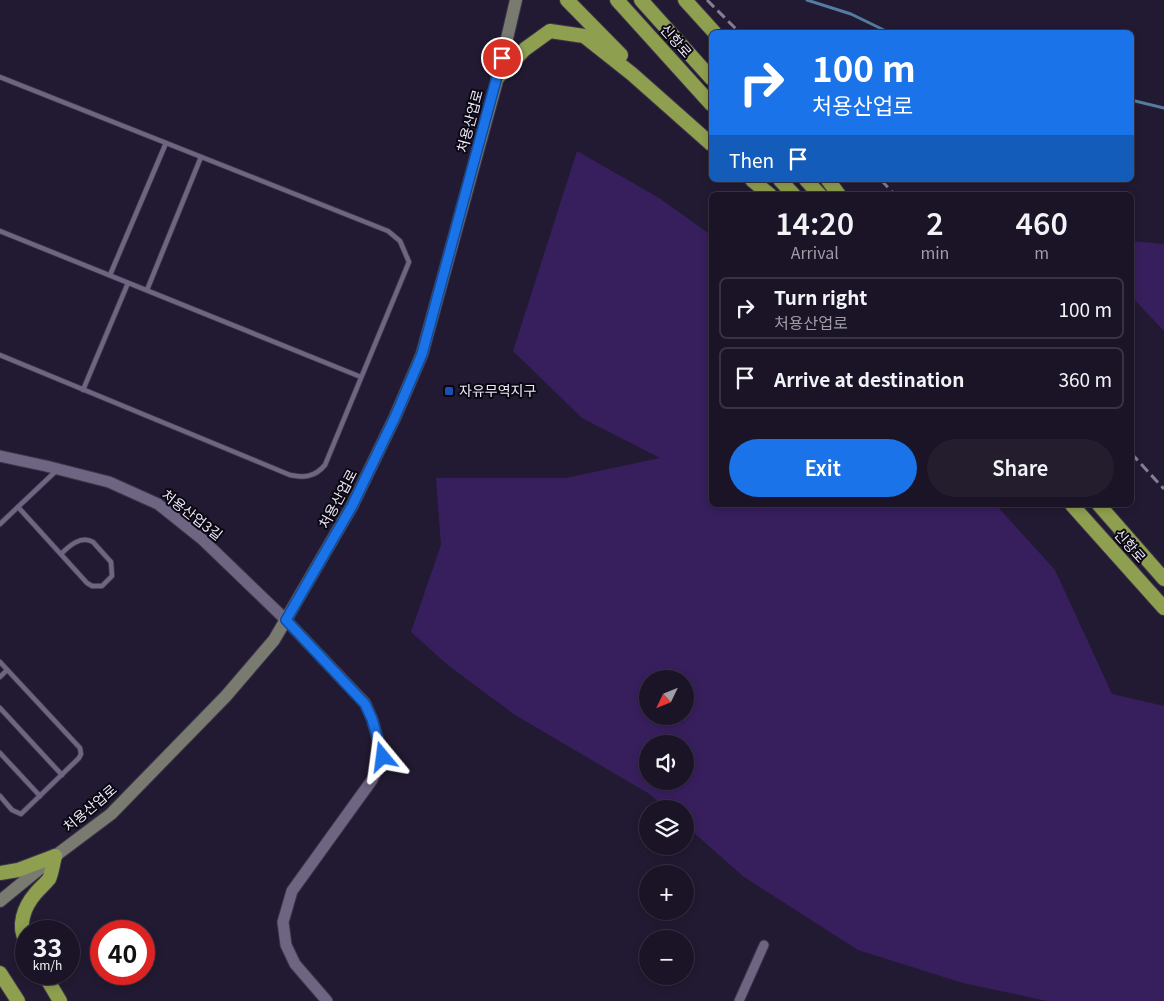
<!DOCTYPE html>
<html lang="en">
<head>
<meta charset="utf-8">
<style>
  body { margin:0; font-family:Georgia,"Noto Sans KR",serif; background:#231d2e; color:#f1f3f6; height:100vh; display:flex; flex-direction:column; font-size:19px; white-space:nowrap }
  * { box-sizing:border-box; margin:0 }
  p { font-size:16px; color:#9f9ea7 }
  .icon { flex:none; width:28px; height:28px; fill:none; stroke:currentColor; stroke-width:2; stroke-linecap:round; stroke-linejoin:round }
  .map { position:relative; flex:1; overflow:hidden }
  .drawer { position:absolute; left:709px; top:192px; width:425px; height:315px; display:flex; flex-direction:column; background:#1a1426; border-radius:8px; box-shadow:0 2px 8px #0003,0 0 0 1px #383343 }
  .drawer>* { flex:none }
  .top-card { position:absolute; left:709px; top:30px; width:425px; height:152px; border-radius:8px; box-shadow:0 2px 8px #0003,0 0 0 1px #383343; background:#1a73e8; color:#fff; overflow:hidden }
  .needle { width:32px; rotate:227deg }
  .controls { position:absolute; left:639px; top:670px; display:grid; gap:10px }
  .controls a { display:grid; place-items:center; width:55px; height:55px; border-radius:50%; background:#1a1426; box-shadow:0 2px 8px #0003,0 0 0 1px #383343; font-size:25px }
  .speed { position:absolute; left:15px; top:920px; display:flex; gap:10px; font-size:25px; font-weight:700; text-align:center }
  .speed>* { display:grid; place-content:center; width:65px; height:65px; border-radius:50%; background:#1a1426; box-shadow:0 2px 8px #0003,0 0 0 1px #383343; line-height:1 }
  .speed small { font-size:12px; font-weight:400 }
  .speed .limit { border:8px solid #d22; background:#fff; color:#111 }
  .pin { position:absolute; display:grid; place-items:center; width:42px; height:42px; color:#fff; margin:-21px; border:2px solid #fff; border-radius:50%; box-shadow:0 1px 5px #0007 }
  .me { position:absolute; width:55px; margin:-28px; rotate:344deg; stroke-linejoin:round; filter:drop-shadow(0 0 4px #0008) }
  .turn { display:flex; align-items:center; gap:18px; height:105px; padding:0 20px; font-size:22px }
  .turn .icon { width:65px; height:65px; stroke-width:2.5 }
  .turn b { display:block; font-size:35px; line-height:42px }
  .then { display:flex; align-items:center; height:48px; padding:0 20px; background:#0003; gap:10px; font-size:19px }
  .eta { display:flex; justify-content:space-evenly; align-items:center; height:85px; text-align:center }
  .eta b { font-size:30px; font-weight:600; line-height:35px }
  .primary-button { display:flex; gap:10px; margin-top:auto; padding:10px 20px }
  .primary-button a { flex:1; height:58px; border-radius:30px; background:#1a73e8; color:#fff; font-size:20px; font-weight:600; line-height:58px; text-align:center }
  .primary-button a+a { background:#231d2e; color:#f1f3f6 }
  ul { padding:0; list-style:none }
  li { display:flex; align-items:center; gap:15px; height:62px; margin:0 10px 8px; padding:0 10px; border:2px solid #383343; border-radius:8px }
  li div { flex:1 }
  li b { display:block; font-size:19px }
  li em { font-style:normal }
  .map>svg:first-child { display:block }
  .green { fill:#371f5d; fill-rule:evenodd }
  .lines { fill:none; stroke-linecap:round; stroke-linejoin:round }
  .stream { stroke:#547ca0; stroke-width:3 }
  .service-casing { stroke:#3e364a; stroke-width:6 }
  .minor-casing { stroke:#3e364a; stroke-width:11 }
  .tertiary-casing { stroke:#3e364a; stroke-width:13 }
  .secondary-casing { stroke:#3e364a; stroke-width:14 }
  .trunk-casing { stroke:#3e364a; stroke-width:16 }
  .service { stroke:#6e6583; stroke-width:4.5 }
  .minor { stroke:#6e6583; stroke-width:9 }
  .tertiary { stroke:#6e6583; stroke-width:11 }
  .secondary { stroke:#7a7b70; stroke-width:12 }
  .trunk { stroke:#8ea04f; stroke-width:14 }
  .rail { stroke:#857f94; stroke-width:3; stroke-dasharray:10 5; stroke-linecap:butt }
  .route-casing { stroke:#114b97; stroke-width:12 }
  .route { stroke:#1a73e8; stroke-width:9 }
  .transit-dot { fill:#1a4fb4; stroke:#0a0711; stroke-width:2 }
  .labels { text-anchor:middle; stroke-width:4; stroke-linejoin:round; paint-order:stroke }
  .street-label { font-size:14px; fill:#ede9fa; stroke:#0a0711 }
  .poi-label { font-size:14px; fill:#ede9fa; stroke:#0a0711; text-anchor:start }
</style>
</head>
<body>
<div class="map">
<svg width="1164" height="1001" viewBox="0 0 1164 1001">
  <rect width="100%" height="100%" fill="#221a32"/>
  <g class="green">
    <path d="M577,151L659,198L711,235V505H996L1055,570L1112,694L1164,706V1001H1047L963,983L858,950L744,877L685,825V809H667L648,793L515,715L449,666L411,632L441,545L436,478H566L660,458L582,418L513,351ZM648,679H685V716H648ZM648,744H685V781H648Z"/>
    <polygon points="1131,241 1164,244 1164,331 1131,296"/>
  </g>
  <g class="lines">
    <g class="stream">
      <polyline points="807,0 851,14 888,32"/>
      <polyline points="1131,100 1164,108"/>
    </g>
    <g class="service-casing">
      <g id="service">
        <path d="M0,77L388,231L400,241L409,262L325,465C315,477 304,478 290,475L0,355"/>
        <polyline points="0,231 361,377"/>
        <polyline points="110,275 166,143"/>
        <polyline points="147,290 201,157"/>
        <polyline points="83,390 128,283"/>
        <path d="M18,507L87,583L92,586H102L112,576L111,562L93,542C81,535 69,546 61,554"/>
        <polyline points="0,524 57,470"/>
        <polyline points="0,662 80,748 81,754 79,758 21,814 12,810 0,796"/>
        <polyline points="0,677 7,670"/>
        <polyline points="0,708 62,775"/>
        <polyline points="0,753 40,796"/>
      </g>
    </g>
    <g class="minor-casing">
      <polyline id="minor" points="739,1001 764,945"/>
    </g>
    <g class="tertiary-casing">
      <polyline id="tertiary" points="0,456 46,466 109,482 158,504 203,540 286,620 365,703 372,719 383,757 372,780 292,891 283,922 286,945 295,964 327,1001"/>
    </g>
    <g class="secondary-casing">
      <polyline id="secondary" points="0,901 55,856 111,814 226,696 274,640 352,506 395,417 422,354 498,77 516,0"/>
    </g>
    <g class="trunk-casing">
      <g id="trunk">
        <polyline points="567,0 621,55"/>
        <polyline points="617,0 711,104"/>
        <polyline points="641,0 711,78"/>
        <polyline points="685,0 714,32"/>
        <polyline points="498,77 525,49 550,31 584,36 632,74 711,144"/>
        <polyline points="752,180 770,195"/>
        <polyline points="780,180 794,195"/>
        <polyline points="806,180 820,195"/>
        <polyline points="828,180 839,195"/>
        <polyline points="1072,505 1164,608"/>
        <polyline points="1099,505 1164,579"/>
        <polyline points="0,873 18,870 55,856"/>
        <path d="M26,941C17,926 24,907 35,894C39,889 45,884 49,879C52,873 53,863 55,856"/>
        <polyline points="0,973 18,1001"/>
        <polyline points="44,974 60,1001"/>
      </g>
    </g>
    <use href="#service" class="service"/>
    <use href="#minor" class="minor"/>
    <use href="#tertiary" class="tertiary"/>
    <use href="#secondary" class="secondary"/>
    <use href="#trunk" class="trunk"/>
    <g class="rail">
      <polyline points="707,0 739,32"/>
      <polyline points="881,180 895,195"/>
      <polyline points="1131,453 1164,489"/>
    </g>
  </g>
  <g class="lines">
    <g class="route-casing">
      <polyline id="route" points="383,757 372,719 365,704 286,620 352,506 395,417 422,354 502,58"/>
    </g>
    <use href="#route" class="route"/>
  </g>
  <rect class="transit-dot" x="444" y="386" width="10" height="10" rx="2.5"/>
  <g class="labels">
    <g class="street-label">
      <text transform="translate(676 41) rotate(48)" y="5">신항로</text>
      <text transform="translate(470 121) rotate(-75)" y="5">처용산업로</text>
      <text transform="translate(338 499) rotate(-62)" y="5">처용산업로</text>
      <text transform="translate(192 515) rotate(38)" y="5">처용산업3길</text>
      <text transform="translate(1130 546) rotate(48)" y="5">신항로</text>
      <text transform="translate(90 808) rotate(-40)" y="5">처용산업로</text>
    </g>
    <g class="poi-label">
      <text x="459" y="396">자유무역지구</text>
    </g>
  </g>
</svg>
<div class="controls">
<a><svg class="needle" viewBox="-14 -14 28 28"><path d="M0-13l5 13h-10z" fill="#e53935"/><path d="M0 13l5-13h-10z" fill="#9f9ea7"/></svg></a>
<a><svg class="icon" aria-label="sound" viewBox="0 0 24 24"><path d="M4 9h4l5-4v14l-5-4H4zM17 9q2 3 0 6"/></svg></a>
<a><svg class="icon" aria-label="layers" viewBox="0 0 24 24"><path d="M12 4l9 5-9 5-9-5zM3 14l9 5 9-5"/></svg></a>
<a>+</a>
<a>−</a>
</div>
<div class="speed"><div>33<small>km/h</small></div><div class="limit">40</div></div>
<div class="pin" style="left:502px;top:58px;background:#d93025"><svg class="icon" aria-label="arrive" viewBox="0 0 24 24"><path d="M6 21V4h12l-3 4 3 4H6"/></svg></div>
<svg class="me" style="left:383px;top:757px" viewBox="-20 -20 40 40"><path d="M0-17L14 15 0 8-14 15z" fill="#1a73e8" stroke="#fff" stroke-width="4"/></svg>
<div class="top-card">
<div class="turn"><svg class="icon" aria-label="right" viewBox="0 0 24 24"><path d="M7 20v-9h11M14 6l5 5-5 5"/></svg><div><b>100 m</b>처용산업로</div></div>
<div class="then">Then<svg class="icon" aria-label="arrive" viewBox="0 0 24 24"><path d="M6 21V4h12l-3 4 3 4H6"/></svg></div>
</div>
<section class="drawer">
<div class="eta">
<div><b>14:20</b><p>Arrival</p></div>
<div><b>2</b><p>min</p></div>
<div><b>460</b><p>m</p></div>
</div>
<ul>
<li><svg class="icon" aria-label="right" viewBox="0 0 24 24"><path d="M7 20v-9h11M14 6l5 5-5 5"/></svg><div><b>Turn right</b><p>처용산업로</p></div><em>100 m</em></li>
<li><svg class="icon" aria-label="arrive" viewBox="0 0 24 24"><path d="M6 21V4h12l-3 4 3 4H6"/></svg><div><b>Arrive at destination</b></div><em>360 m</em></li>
</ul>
<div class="primary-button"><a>Exit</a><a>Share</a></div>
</section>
</div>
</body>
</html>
